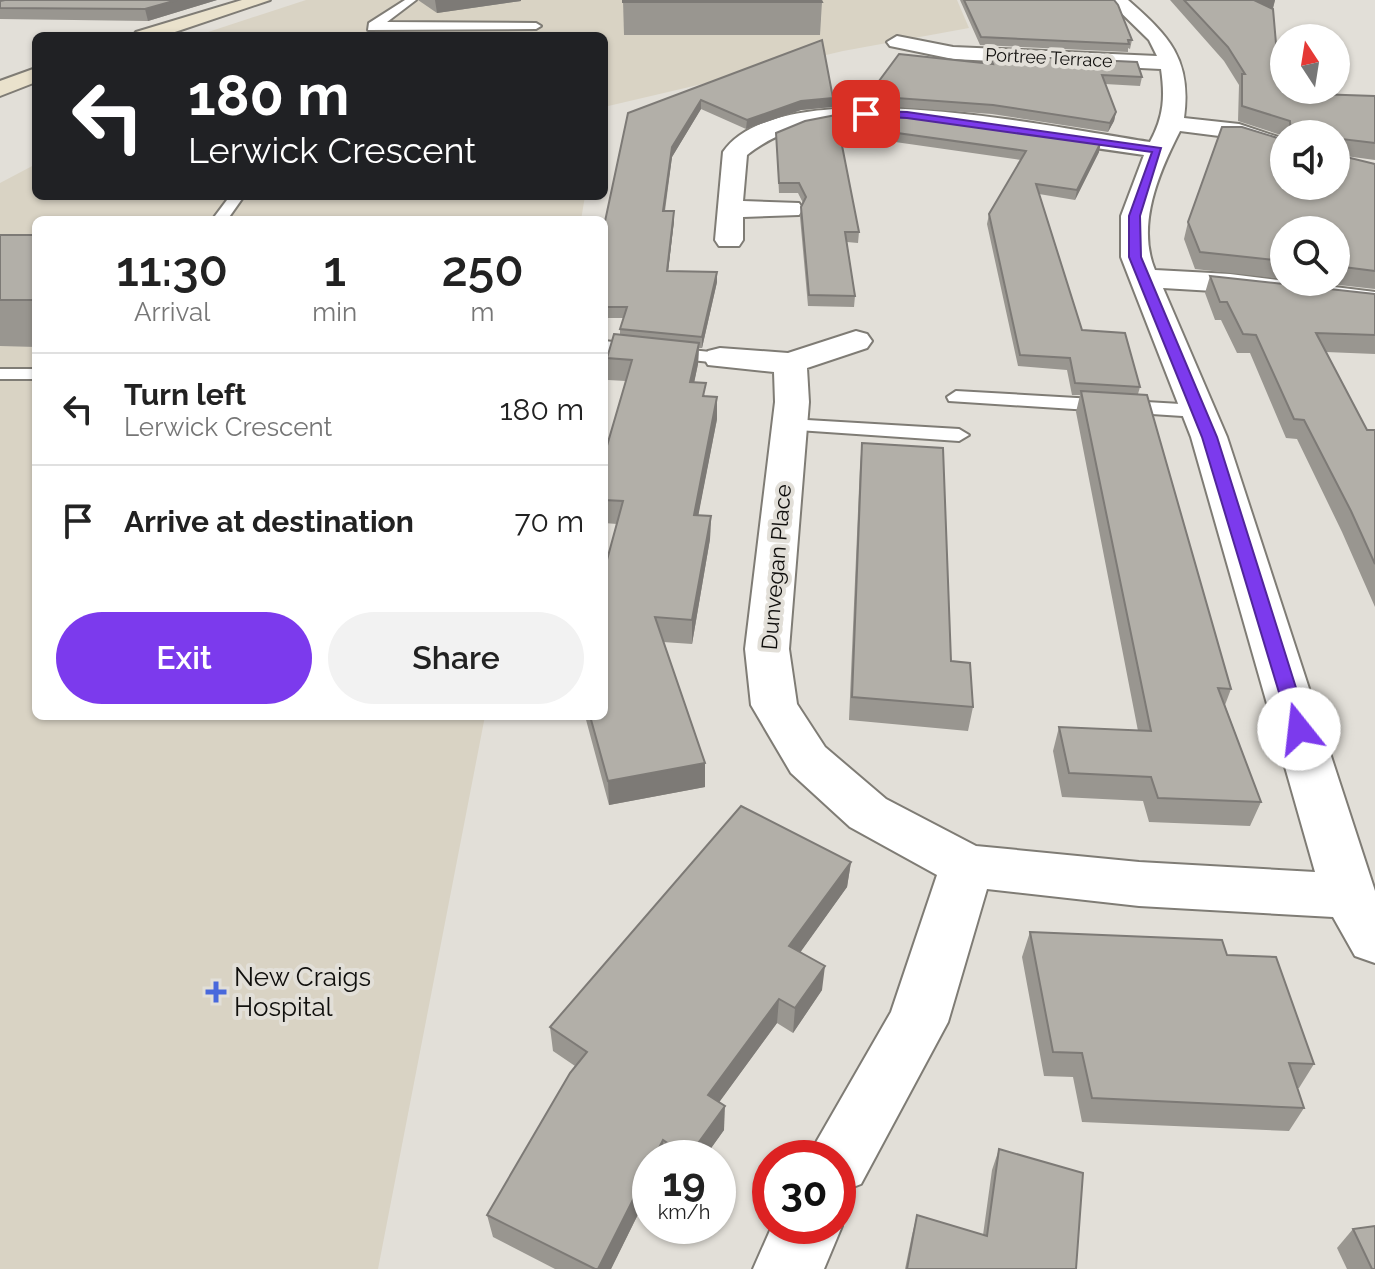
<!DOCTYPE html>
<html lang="en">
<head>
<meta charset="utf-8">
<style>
  body { margin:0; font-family:Raleway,sans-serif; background:#f2f2f2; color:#222; height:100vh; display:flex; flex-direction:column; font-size:30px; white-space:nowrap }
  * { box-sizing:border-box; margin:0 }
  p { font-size:26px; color:#767676 }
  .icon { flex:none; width:44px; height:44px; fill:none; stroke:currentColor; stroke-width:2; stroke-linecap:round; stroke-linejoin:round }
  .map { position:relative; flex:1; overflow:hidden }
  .panel { position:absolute; left:32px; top:216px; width:576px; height:504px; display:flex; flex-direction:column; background:#fff; border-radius:12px; box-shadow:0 2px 6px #0004 }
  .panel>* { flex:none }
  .banner { position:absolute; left:32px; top:32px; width:576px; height:168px; border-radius:12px; box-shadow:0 2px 6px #0004; background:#202124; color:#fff; overflow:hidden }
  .needle { width:52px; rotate:348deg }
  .buttons { position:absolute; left:1270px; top:24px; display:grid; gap:16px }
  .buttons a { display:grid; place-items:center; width:80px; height:80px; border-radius:50%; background:#fff; box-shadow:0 2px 6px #0004; font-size:40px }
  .speed { position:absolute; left:632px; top:1140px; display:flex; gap:16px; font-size:40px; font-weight:700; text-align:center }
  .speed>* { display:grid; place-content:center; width:104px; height:104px; border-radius:50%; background:#fff; box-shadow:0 2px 6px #0004; line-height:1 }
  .speed small { font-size:20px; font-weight:400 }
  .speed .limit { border:12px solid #d22; background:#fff; color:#111 }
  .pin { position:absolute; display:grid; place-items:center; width:68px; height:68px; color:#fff; margin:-34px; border-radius:16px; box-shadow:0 4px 12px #0006 }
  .me { position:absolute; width:88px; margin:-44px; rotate:344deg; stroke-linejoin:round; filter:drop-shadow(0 0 6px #0008) }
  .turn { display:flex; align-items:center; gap:28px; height:168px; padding:0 24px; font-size:36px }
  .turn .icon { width:104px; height:104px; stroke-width:2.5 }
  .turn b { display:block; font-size:56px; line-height:68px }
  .eta { display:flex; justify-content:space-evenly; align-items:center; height:136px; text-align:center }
  .eta b { font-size:48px; font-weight:600; line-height:56px }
  .primary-button { display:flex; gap:16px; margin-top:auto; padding:16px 24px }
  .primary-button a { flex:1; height:92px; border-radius:48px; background:#7c3aed; color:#fff; font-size:32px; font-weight:600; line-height:92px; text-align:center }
  .primary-button a+a { background:#f2f2f2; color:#222 }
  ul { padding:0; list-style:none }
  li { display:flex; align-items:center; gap:24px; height:112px; padding:0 24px; border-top:2px solid #e0e0e0 }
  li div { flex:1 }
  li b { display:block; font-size:30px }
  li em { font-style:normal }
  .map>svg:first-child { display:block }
  .built { fill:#d9d3c4 }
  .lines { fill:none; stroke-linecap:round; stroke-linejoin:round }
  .lane-casing { stroke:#7f7c75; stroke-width:4 }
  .street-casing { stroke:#7f7c75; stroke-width:4 }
  .secondary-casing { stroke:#7f7c75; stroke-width:4 }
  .lane { fill:#fff; fill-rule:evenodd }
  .street { fill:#fff; fill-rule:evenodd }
  .secondary { fill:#eae2cc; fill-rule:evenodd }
  .wall { fill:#999690 }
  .shaded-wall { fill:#7d7a76 }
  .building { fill:#b2afa8; stroke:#7d7a76; stroke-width:2 }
  .route { fill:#7c3aed; stroke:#51269a; stroke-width:2 }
  .poi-dot { fill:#4868dc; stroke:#e2dfd8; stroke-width:3 }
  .labels { text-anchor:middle; stroke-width:8; stroke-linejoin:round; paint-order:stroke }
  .far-street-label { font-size:18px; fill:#100f0d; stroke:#e2dfd8 }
  .street-label { font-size:22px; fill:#100f0d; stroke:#e2dfd8 }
  .near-poi-label { font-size:26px; fill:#100f0d; stroke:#e2dfd8; text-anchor:start }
</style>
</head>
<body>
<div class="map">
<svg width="1375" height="1269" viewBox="0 0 1375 1269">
  <rect width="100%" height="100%" fill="#e2dfd8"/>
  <g class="built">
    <polygon points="306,0 957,0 969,28 843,51 604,107 604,36 196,36"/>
    <polygon points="36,164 36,196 585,196 581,220 36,220 36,716 485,716 378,1269 0,1269 0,183"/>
  </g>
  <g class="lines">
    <g class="lane-casing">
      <g id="lane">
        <polygon points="405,0 416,0 387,22 536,23 541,26 536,29 368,30 369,23"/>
        <polygon points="230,196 244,196 227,220 212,220"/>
        <polygon points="604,341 720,353 729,358 720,363 604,351"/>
        <rect x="0" y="369" width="36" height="10"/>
        <polygon points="956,391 1198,405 1208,411 1198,417 949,401 947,397"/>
        <polygon points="790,419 959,429 969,435 959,441 783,429 780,425 783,421"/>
      </g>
    </g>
    <g class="street-casing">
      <g id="street">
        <path d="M1108,0H1128C1169,36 1192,59 1184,118L1239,124L1284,139V154L1235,138L1180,131C1159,172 1136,225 1155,270L1230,274L1375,292V310L1230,292L1163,288L1227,437L1375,891V963L1355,956L1333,917L1139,906L987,889L948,1022L861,1184L838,1193V1158H807L891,1012L937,875L850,827L791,773L751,705L745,649L775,402L774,372L708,365L704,358L708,351L720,348L788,353L856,331L867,334L872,341L867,348L807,368L809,402L789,649L797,704L825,747L886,799L976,846L1139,862L1315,872L1191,437L1121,257V216L1144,155C1095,148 1046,141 997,135C916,123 816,100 747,155L743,201L799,203L803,209L799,215L743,217V240L739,246H719L715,240L723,152C781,67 1061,129 1150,142C1164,116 1165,97 1161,69L953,59L890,46L887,42L897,36L953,47L1157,56L1149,40Z"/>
        <polygon points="838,1216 842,1226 824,1269 753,1269 772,1226 838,1226"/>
      </g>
    </g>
    <g class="secondary-casing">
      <g id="secondary">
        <polygon points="242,0 270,0 163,36 133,36 136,32"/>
        <polygon points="36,68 36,82 0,96 0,81"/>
      </g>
    </g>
    <use href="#lane" class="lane"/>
    <use href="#street" class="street"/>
    <use href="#secondary" class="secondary"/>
  </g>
  <g class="wall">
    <polygon points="5,0 217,0 148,21 0,19 0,1"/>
    <polygon points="418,0 521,0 521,1 437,13"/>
    <polygon points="623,0 822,2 820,35 624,35"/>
    <polygon points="960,0 1114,0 1132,40 1130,49 1128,48 1128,52 980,45"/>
    <polygon points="1170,0 1275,0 1273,9 1279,78 1287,93 1375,96 1375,160 1338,155 1375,164 1375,289 1312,282 1336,282 1336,230 1284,230 1284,279 1195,269 1184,239 1188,222 1284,186 1336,134 1284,134 1284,136 1238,121 1239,85 1224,61"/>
    <polygon points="822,40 832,107 801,110 746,129 701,109 672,157 665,211 674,221 668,271 717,272 717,282 702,348 699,348 698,364 694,382 706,397 717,397 717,419 698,515 711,516 710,539 692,644 663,642 705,763 705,787 609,805 585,716 604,716 617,524 604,523 604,456 626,381 608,380 607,358 620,335 620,329 623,318 604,318 604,226 628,113"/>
    <polygon points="989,55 1142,77 1140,86 1105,84 1116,112 1114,121 1108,132 992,114 867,105 868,96 988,63"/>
    <polygon points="847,126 1099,152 1075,200 1039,194 1082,330 1140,387 1138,394 1231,689 1225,705 1261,802 1250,826 1149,822 1143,801 1062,797 1053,751 1059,727 1138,731 1076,412 1080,395 1072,395 1067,370 1018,366 987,224 989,214 1021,160 846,135"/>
    <polygon points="776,133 859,232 858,243 847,242 855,296 854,307 808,306 800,217 801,207 803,203 798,193 779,193"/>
    <polygon points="0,235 36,235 36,347 0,346"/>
    <polygon points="1210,276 1375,294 1375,354 1326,352 1367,430 1375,430 1375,607 1342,532 1297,439 1286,438 1250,353 1237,353 1221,320 1215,320 1205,293"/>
    <polygon points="862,443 951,661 973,707 968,731 849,720 860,465"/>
    <polygon points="851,862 847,887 800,952 822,990 793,1033 777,1023 719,1102 724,1130 704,1158 650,1158 650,1190 611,1269 555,1269 493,1237 487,1215 575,1066 553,1051 550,1027"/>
    <polygon points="1030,932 1227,955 1314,1064 1299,1088 1297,1088 1304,1108 1289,1131 1082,1122 1073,1077 1044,1076 1022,957"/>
    <polygon points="999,1149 1076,1269 905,1269 912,1235 917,1215 983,1235 992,1170"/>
    <polygon points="1353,1229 1375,1269 1347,1269 1337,1248"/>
  </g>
  <g class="shaded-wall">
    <polygon points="177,0 217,0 148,21 145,9"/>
    <polygon points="435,0 521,0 521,1 437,13"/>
    <polygon points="1254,0 1275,0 1272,11"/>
    <polygon points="833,98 832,107 801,110 746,129 747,120 801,101"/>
    <polygon points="701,100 701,109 672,157 663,221 663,211 672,147"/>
    <polygon points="1116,112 1114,121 1108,132 1110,123"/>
    <polygon points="1101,142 1099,152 1075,200 1077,190"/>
    <polygon points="674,211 674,221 667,281 667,271"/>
    <polygon points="717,272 717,282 702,348 702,337"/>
    <polygon points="699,343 698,364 690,403 690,382"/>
    <polygon points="717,397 717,419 694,538 694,515"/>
    <polygon points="711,516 710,539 692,644 692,620"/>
    <polygon points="705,763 705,787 609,805 608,781"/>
    <polygon points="851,862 847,887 787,971 789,946"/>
    <polygon points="825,966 822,990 793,1033 795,1008"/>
    <polygon points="779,999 777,1023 707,1119 708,1095"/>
    <polygon points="725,1106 724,1130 704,1158 688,1158"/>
    <polygon points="663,1140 664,1158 654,1158"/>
    <polygon points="650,1166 650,1190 611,1269 598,1269"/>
  </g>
  <g class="building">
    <polygon points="5,0 177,0 145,9 0,8 0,1"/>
    <polygon points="623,0 821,0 822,2 623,2"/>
    <polygon points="964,0 1114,0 1118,5 1132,40 1128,40 1129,44 981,37"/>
    <polygon points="1184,0 1254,0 1273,9 1279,78 1284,78 1284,90 1287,90 1287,93 1375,96 1375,143 1342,139 1338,155 1375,164 1375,271 1336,266 1336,230 1284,230 1284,261 1200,252 1188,222 1222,127 1242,127 1284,140 1284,186 1336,186 1336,134 1291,134 1290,121 1242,106 1242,74 1245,74 1228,47"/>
    <polygon points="822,40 833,98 801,101 747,120 701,100 672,147 663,211 674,211 667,271 717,272 702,337 620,329 627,307 604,307 604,226 628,113"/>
    <polygon points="899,54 993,64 989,55 1137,62 1142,77 1102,75 1116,112 1110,123 993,105 868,96"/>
    <polygon points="855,114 901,116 1101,142 1077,190 1036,184 1082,330 1125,333 1140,387 1075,383 1070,358 1020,355 989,214 1026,151 847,126"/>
    <polygon points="836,115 859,232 845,232 855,296 809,295 801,207 806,197 799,183 779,183 776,133 805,121"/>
    <rect x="0" y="235" width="36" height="65"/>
    <polygon points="1210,276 1375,294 1375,335 1316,333 1367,430 1375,430 1375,564 1351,511 1304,420 1294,419 1256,335 1243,334 1227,302 1220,302"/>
    <polygon points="614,334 699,343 690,382 706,383 703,396 717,397 694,515 711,516 692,620 655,617 705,763 608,781 590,716 604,716 604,571 623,501 604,500 604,456 632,360 607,358"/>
    <polygon points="1081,391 1147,395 1231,689 1218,688 1261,802 1158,798 1151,777 1069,773 1059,727 1151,731"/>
    <polygon points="862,443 943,448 951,661 970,663 973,707 852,697"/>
    <polygon points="741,806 851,862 789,946 825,966 795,1008 779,999 708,1095 725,1106 688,1157 663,1140 654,1158 650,1158 650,1166 598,1269 595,1269 487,1215 570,1073 587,1052 550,1027"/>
    <polygon points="1030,932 1222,940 1227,955 1276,957 1314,1064 1289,1063 1304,1108 1092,1098 1082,1053 1053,1052"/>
    <polygon points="999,1149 1083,1173 1076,1269 907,1269 917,1215 987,1236"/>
    <polygon points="1375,1226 1375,1269 1372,1269 1353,1229"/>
  </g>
  <polygon class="route" points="866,111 907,112 1161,148 1140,216 1141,257 1217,437 1309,729 1306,734 1292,734 1290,729 1202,437 1129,257 1129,216 1152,152 907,118 863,116"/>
  <path class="poi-dot" d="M212 980h8v8h8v8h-8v8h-8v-8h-8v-8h8z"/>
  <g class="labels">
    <g class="far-street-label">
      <text transform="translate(1049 58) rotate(3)" y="6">Portree Terrace</text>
    </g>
    <g class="street-label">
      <text transform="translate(776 567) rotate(-85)" y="8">Dunvegan Place</text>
    </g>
    <g class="near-poi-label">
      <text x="234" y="986">New Craigs<tspan x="234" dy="30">Hospital</tspan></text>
    </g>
  </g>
</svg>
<div class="buttons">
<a><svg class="needle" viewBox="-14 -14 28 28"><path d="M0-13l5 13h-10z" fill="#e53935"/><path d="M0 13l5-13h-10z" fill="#767676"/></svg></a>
<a><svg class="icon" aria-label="sound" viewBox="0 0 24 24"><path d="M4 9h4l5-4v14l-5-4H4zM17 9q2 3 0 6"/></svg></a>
<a><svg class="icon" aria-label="search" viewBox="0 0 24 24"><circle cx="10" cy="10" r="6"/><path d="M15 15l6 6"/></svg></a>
</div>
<div class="speed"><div>19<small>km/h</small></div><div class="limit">30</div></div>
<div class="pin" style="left:866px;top:114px;background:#d93025"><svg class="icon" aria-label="arrive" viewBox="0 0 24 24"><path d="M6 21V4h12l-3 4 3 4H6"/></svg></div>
<svg class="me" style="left:1299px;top:729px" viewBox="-20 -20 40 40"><circle r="19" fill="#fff"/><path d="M0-13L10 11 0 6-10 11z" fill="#7c3aed"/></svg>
<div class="banner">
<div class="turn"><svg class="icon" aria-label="left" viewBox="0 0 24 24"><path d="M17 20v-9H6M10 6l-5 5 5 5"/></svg><div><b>180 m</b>Lerwick Crescent</div></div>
</div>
<section class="panel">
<div class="eta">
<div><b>11:30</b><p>Arrival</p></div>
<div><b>1</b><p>min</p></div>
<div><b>250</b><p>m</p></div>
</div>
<ul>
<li><svg class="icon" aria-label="left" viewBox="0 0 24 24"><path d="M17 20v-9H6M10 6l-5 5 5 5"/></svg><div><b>Turn left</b><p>Lerwick Crescent</p></div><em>180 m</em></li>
<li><svg class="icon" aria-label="arrive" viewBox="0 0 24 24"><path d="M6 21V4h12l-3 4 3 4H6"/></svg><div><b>Arrive at destination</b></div><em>70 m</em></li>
</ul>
<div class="primary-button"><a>Exit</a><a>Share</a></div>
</section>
</div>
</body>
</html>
